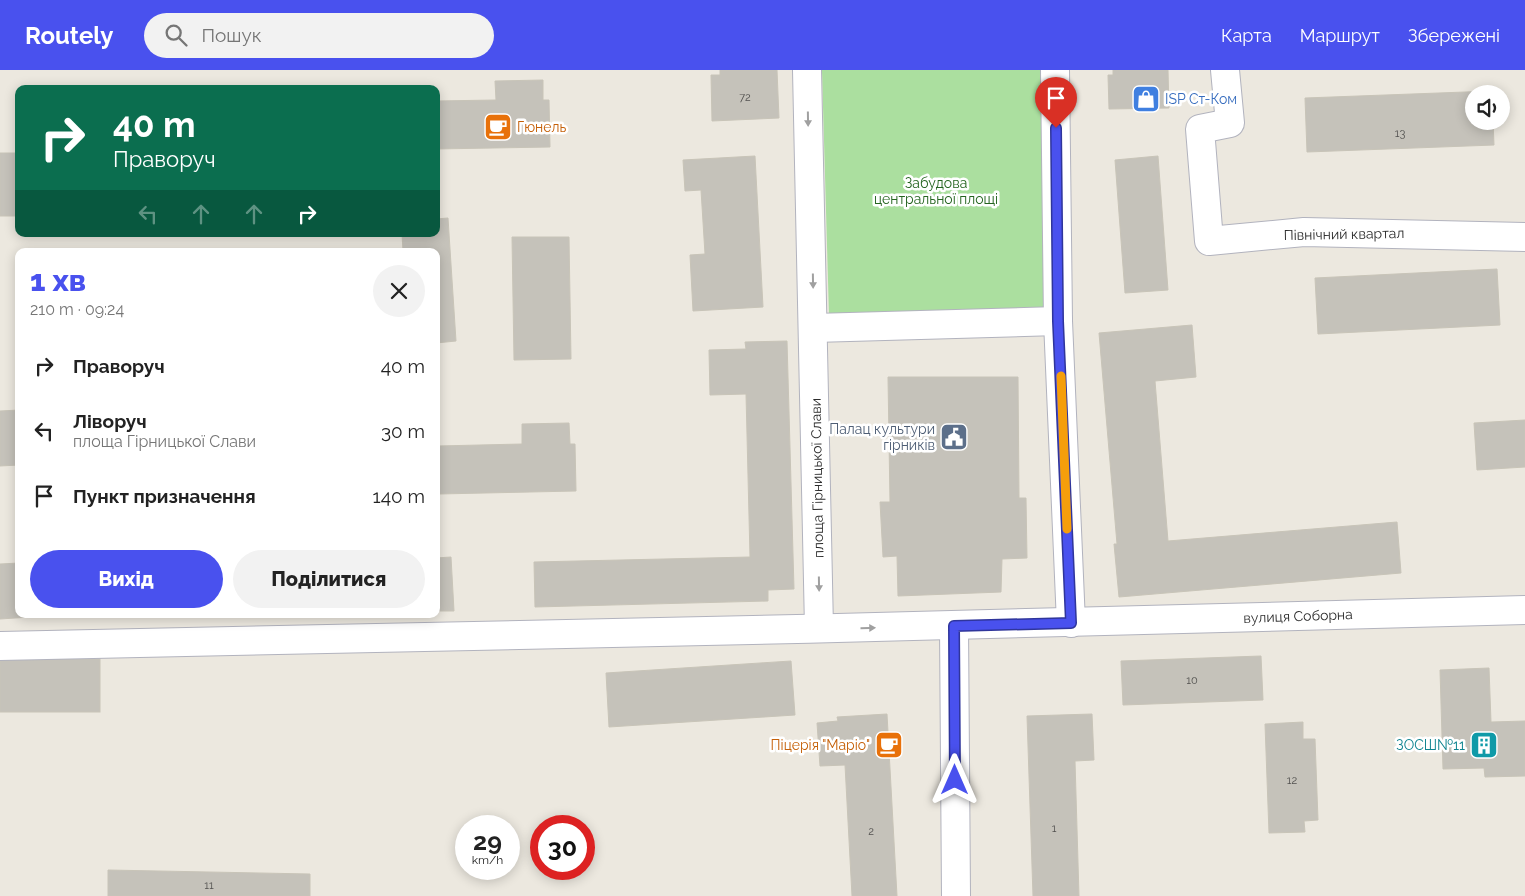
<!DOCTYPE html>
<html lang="uk">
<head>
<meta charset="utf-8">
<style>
  body { margin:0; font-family:Raleway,sans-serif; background:#f2f2f2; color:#222; height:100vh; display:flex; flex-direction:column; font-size:19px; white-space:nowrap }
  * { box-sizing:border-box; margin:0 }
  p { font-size:16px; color:#767676 }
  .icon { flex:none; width:28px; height:28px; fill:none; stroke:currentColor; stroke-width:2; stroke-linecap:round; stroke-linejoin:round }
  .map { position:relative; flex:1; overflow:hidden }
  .drawer { position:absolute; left:15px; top:178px; width:425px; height:370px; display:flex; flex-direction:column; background:#fff; border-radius:10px; box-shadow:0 2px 12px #0003 }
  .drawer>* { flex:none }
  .top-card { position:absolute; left:15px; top:15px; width:425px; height:152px; border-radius:10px; box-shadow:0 2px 12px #0003; background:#0b6e4f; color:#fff; overflow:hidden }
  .controls { position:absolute; left:1465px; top:15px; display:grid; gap:10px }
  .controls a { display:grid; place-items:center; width:45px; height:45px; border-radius:50%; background:#fff; box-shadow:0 2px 12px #0003; font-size:25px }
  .speed { position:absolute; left:455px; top:745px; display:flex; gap:10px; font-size:25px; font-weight:700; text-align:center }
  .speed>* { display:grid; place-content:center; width:65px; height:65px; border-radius:50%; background:#fff; box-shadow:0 2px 12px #0003; line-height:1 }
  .speed small { font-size:12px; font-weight:400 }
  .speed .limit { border:8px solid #d22; background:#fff; color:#111 }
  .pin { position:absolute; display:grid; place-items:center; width:42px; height:42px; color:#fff; margin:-51px -21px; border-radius:50% 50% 50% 0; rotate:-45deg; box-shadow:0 0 5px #0007 }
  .pin .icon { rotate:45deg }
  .me { position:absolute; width:55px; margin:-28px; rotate:0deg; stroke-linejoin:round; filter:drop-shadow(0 0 4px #0008) }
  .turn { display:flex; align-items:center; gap:18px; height:105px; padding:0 15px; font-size:22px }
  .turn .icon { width:65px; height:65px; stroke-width:2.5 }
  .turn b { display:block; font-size:35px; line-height:42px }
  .lanes { display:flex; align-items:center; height:48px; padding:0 15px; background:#0003; justify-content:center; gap:25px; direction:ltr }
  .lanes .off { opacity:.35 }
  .round { display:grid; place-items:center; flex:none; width:52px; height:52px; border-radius:26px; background:#f2f2f2 }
  .head { display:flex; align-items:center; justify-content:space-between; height:85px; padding:0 15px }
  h1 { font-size:30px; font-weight:800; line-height:38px; color:#4951ee }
  .button { display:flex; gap:10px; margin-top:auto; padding:10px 15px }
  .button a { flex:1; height:58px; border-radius:30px; background:#4951ee; color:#fff; font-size:20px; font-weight:800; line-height:58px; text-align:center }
  .button a+a { background:#f2f2f2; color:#222 }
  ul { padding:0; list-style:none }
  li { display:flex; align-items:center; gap:15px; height:65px; padding:0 15px }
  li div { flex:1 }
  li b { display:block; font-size:19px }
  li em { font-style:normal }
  header { display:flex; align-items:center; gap:30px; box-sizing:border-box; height:70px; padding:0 25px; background:#4951ee; color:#fff }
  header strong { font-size:24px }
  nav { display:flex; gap:28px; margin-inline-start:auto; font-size:18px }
  .search { width:350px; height:45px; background:#f2f2f2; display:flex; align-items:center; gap:12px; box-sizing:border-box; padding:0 18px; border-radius:28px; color:#767676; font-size:19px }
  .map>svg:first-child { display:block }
  .green { fill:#abdf9f }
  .building { fill:#c5c2ba; stroke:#c8c4b8 }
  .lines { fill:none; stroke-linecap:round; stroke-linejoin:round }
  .minor-casing { stroke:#b2b3be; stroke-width:30 }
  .minor { stroke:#fff; stroke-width:28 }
  .oneway { fill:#a0a0a0 }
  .route-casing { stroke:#2f359b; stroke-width:12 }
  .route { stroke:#4951ee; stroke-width:9 }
  .slow { stroke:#f59e0b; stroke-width:9 }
  .labels { text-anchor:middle; stroke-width:5; stroke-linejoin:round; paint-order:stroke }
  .number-label { font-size:11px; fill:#52514f }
  .shop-label { font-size:14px; fill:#366cbe; stroke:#fff; text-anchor:start }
  .food-label { font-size:14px; fill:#c56008; stroke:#fff; text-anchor:start }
  .park-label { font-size:14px; fill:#24641f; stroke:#fff }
  .street-label { font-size:14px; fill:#2b2b2b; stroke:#fff }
  .service-label { font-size:14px; fill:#4e5e75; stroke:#fff; text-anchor:end }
  .culture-label { font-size:14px; fill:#0d838f; stroke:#fff; text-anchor:end }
</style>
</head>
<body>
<header>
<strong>Routely</strong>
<div class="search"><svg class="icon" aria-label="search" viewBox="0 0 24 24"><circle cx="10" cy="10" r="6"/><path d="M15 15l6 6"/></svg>Пошук</div>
<nav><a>Карта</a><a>Маршрут</a><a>Збережені</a></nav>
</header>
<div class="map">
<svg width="1525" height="826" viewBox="0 0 1525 826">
  <rect width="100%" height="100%" fill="#ece8df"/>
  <polygon class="green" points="822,0 1044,0 1049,242 829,245"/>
  <g class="building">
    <polygon points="720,0 777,0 779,48 712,51 711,5 720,5"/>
    <polygon points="1113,0 1168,0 1169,38 1109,39 1108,5 1113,5"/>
    <polygon points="543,10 543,30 549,30 550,77 436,79 436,31 496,30 495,11"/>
    <polygon points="1492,21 1492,24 1474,24 1474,51 1493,51 1494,75 1307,82 1305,28"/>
    <rect x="0" y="83" width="19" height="63"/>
    <polygon points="755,86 763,237 693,241 690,185 705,184 701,120 685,121 683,90"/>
    <polygon points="1158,86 1168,220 1125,223 1115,90"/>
    <polygon points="448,148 456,271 436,273 436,181 403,181 402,164 436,164 436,149"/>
    <polygon points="512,167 569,167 571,289 514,290"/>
    <polygon points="1497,199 1500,255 1318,264 1315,208"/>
    <polygon points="1192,255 1196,307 1155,311 1168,471 1397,452 1401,503 1119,527 1114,474 1117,474 1099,263"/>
    <polygon points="787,271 794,519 768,520 768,531 535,537 534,492 750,487 746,324 710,325 709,280 746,279 745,272"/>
    <polygon points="888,307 1018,307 1019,428 1026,428 1027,488 1002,489 1001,522 898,526 897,486 883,487 880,432 890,432"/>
    <polygon points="19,340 19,395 0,396 0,341"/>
    <polygon points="1525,350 1525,397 1477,400 1474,353"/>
    <polygon points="569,353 570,374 575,374 576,421 439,424 438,376 522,374 522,354"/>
    <polygon points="451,487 454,541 436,541 436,488"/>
    <polygon points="19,493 19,544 29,544 30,547 0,549 0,494"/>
    <polygon points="320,544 377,544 320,546"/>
    <polygon points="1261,586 1263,630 1123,635 1121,591"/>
    <rect x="0" y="589" width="100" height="53"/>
    <polygon points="791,591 795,645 609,657 606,603"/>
    <polygon points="1489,598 1491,652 1525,651 1525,706 1485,707 1484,698 1443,699 1440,600"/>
    <polygon points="887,644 897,826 852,826 845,695 820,696 817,653 838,651 837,647"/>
    <polygon points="1092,644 1094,690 1075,691 1079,826 1033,826 1027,646"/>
    <polygon points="1303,652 1303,669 1315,669 1318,750 1304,751 1305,762 1269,763 1265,654"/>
    <polygon points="108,800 310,804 310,826 108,826"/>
  </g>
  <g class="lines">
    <g class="minor-casing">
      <g id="minor">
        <polyline points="807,0 819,558"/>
        <polyline points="1055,0 1058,251 1071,553"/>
        <polyline points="1225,0 1230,53 1200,59 1209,171 1304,162 1525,167"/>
        <polyline points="814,258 1058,251"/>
        <polyline points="954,556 956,826"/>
        <path d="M0,576C508,566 1017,555 1525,540"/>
      </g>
    </g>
    <use href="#minor" class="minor"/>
  </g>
  <defs><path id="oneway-solid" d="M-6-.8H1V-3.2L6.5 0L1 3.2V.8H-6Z" transform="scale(1.25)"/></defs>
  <g class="oneway">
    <use href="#oneway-solid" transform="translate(808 49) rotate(89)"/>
    <use href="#oneway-solid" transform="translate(813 211) rotate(89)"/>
    <use href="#oneway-solid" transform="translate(819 514) rotate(89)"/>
    <use href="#oneway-solid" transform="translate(868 558) rotate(-1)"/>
  </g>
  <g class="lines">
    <g class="route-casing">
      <polyline id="route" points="955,710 954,556 1071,553 1058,251 1056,58"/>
    </g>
    <use href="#route" class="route"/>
    <polyline class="slow" points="1061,306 1067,459"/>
  </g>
  <defs>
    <g id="shop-square" transform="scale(1.4375)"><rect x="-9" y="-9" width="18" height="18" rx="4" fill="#3f7fe0" stroke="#fff"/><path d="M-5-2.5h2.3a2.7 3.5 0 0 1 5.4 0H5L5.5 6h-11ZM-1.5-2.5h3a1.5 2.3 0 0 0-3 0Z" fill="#fff"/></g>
    <g id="cafe-square" transform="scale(1.4375)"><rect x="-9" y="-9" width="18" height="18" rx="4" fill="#e8710a" stroke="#fff"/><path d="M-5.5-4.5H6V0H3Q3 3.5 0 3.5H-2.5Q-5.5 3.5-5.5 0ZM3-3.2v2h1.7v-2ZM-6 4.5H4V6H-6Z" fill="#fff"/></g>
    <g id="civic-square" transform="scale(1.4375)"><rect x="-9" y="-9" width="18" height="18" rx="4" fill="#5c6f8a" stroke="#fff"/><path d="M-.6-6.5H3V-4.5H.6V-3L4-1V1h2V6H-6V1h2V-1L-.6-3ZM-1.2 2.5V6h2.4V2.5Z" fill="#fff"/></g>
    <g id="building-square" transform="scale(1.4375)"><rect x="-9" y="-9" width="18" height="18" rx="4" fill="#0f9aa8" stroke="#fff"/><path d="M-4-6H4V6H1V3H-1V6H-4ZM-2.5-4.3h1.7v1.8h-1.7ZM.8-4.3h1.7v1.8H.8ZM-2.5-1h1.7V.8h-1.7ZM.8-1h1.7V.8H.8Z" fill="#fff"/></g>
  </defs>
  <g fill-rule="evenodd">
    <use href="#shop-square" x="1146" y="29"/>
    <use href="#cafe-square" x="498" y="57"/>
    <use href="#civic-square" x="954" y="367"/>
    <use href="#cafe-square" x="889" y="675"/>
    <use href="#building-square" x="1484" y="675"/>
  </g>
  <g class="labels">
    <g class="number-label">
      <text x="745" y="31">72</text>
      <text x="1400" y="67">13</text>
      <text x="1192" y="614">10</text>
      <text x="1292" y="714">12</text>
      <text x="1054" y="762">1</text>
      <text x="871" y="765">2</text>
      <text x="209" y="819">11</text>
    </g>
    <g class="shop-label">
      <text x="1165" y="34">ISP Ст-Ком</text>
    </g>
    <g class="food-label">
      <text x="517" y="62">Гюнель</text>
      <text x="870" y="680" text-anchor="end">Піцерія "Маріо"</text>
    </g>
    <g class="park-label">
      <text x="936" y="118">Забудова<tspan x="936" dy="16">центральної площі</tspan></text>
    </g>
    <g class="street-label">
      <text transform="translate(1344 164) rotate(-1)" y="5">Північний квартал</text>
      <text transform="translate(817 408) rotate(-91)" y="5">площа Гірницької Слави</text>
      <text transform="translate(1298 546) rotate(-2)" y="5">вулиця Соборна</text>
    </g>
    <g class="service-label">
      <text x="935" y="364">Палац культури<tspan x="935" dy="16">гірників</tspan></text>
    </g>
    <g class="culture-label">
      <text x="1465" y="680">ЗОСШ№11</text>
    </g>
  </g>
</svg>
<div class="controls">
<a><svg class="icon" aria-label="sound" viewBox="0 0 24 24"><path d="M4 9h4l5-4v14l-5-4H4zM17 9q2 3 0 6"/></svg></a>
</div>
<div class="speed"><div>29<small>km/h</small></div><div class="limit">30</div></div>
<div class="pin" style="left:1056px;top:58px;background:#d93025"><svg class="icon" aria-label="arrive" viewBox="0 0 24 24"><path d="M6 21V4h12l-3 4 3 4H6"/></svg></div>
<svg class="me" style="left:955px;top:710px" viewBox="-20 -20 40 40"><path d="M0-17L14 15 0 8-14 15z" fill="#4951ee" stroke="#fff" stroke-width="4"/></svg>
<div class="top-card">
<div class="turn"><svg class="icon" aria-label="right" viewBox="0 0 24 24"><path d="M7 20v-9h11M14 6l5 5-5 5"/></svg><div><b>40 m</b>Праворуч</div></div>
<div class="lanes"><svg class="icon off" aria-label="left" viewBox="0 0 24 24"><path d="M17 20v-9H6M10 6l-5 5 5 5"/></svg><svg class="icon off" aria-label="ahead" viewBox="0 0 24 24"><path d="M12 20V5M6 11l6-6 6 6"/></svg><svg class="icon off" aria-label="ahead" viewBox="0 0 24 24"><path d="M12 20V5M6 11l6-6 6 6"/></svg><svg class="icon" aria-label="right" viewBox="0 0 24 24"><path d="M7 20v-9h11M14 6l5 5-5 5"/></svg></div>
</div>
<section class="drawer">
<div class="head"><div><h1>1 хв</h1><p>210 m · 09:24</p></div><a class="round"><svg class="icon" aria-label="close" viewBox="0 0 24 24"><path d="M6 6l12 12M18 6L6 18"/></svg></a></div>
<ul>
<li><svg class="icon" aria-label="right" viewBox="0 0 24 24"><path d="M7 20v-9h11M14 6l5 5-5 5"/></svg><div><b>Праворуч</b></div><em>40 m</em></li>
<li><svg class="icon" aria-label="left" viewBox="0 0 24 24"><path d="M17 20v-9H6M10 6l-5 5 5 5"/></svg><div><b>Ліворуч</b><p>площа Гірницької Слави</p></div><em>30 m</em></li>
<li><svg class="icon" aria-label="arrive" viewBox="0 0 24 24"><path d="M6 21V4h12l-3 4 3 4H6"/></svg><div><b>Пункт призначення</b></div><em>140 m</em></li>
</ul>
<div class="button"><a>Вихід</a><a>Поділитися</a></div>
</section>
</div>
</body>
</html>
